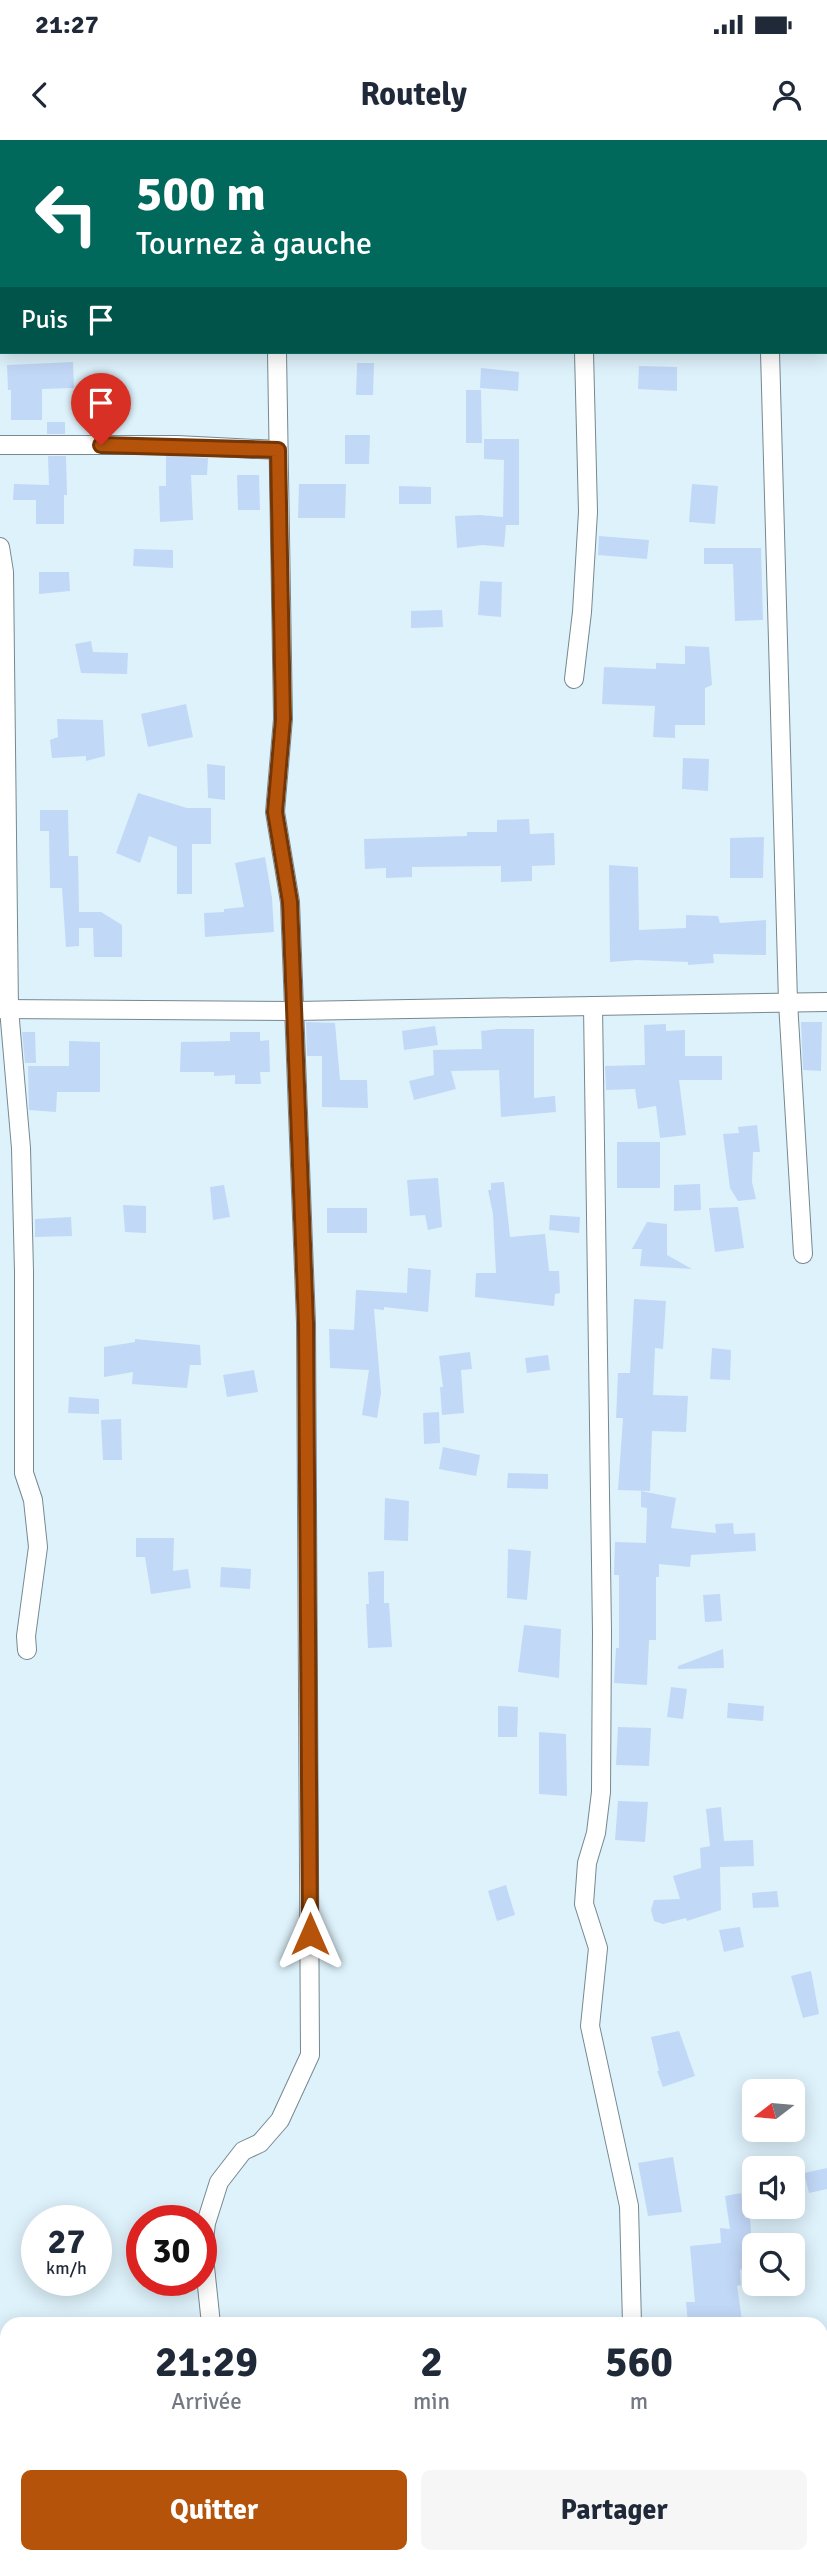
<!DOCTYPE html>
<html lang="fr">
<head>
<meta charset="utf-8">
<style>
  body { margin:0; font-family:Signika,sans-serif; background:#f6f6f7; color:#1f2937; height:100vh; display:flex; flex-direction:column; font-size:26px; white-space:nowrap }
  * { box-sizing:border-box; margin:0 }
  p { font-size:23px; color:#747a83 }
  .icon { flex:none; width:38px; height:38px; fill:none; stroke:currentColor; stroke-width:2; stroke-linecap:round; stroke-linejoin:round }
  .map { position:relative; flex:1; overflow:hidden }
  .drawer { position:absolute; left:0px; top:2177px; width:828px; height:247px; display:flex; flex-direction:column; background:#fff; border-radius:21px 21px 0 0; box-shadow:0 4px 18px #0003 }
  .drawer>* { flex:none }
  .hud { position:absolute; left:0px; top:0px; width:828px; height:214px; box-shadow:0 4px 18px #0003; background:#00695c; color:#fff; overflow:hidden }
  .needle { width:46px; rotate:254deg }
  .tools { position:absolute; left:742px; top:1939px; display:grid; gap:14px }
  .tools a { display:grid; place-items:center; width:63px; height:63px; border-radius:10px; background:#fff; box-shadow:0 4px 18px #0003; font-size:35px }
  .speed { position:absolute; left:21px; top:2065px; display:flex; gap:14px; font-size:35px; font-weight:700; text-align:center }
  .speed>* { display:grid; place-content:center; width:91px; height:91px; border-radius:50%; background:#fff; box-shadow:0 4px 18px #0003; line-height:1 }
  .speed small { font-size:18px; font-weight:400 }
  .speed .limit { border:10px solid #d22; background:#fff; color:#111 }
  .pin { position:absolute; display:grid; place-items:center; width:60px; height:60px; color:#fff; margin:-72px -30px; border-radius:50% 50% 50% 0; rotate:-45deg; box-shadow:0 0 7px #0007 }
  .pin .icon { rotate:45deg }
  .me { position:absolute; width:77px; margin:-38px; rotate:0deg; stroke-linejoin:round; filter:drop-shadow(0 0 5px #0008) }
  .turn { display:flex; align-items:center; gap:24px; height:147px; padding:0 21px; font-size:32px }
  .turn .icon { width:91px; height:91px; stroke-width:2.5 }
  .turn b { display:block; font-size:49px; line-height:60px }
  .then { display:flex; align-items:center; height:66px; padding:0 21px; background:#0003; gap:14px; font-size:26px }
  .eta { display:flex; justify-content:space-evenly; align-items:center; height:119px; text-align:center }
  .eta b { font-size:42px; font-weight:700; line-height:49px }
  .button { display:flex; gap:14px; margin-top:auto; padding:14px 21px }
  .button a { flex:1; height:80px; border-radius:10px; background:#b45309; color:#fff; font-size:28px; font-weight:700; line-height:80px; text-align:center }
  .button a+a { background:#f6f6f7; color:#1f2937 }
  .status { display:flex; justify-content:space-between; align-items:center; height:49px; padding:0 35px; background:#fff; direction:ltr }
  .status svg { height:19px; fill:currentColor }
  header { display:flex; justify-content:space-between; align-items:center; height:91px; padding:0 21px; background:#fff; font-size:32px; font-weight:700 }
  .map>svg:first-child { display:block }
  .building { fill:#c2d8f7 }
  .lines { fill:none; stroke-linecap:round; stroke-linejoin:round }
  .street-casing { stroke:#768890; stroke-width:20 }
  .secondary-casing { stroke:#768890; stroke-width:27 }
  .street { stroke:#fff; stroke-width:18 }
  .secondary { stroke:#fff; stroke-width:24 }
  .route-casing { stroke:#753606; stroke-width:18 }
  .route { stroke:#b45309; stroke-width:12 }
</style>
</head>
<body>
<div class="status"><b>21:27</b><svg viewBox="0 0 49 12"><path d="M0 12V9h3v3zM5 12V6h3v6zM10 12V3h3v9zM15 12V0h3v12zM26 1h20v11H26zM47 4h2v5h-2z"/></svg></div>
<header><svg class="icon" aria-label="back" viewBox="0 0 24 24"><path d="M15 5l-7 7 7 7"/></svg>Routely<svg class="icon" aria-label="person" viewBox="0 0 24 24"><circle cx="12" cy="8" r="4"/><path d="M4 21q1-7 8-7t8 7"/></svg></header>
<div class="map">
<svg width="827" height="2423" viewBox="0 0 827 2423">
  <rect width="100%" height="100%" fill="#def2fb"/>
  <g class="building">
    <polygon points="73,222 74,248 42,249 42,280 11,280 11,250 8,250 7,225"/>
    <polygon points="357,223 374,223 373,255 356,255"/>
    <polygon points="639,226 677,227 677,251 638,249"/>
    <polygon points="481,228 519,232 518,251 480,248"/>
    <polygon points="466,250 481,250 482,303 466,303"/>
    <rect x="47" y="282" width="18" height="12"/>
    <polygon points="345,295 370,295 369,324 345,324"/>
    <polygon points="484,299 519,299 519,385 506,385 504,407 483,405 457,408 455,376 480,375 503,377 504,320 484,319"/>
    <polygon points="48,316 66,316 67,355 64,355 64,384 36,384 36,360 13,360 14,344 49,345"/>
    <polygon points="166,316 208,318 207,335 191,335 193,380 160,382 159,346 166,346"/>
    <polygon points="237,335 259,335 260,370 238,370"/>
    <polygon points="299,344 346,344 345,378 298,378"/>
    <polygon points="692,344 718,346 715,384 689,382"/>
    <polygon points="399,346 431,347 431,364 399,364"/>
    <polygon points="599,396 649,400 647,419 598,415"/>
    <polygon points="704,408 761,408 763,480 735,481 733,424 704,424"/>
    <polygon points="134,409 173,410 173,428 133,426"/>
    <polygon points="39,432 69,432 70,451 39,454"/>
    <polygon points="480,441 502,442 501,477 478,475"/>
    <polygon points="442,470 443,487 411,488 411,471"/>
    <polygon points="91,501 93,512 128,513 127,534 81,533 75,504"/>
    <polygon points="685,506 709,507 712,545 705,548 705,585 675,585 675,598 653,597 655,566 602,564 604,527 656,529 656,523 685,524"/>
    <polygon points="186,564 193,597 148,607 141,574"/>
    <polygon points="57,579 103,580 105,616 86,621 86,616 52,618 50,600 58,597"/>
    <polygon points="683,618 709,619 708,651 682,649"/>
    <polygon points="207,624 225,626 225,660 208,658"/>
    <polygon points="138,653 187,668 211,668 211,704 192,704 192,754 177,754 177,707 149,696 140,723 116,713"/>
    <polygon points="40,670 68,670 69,716 78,716 79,772 101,772 122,785 122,817 94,817 93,788 79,788 79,806 66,807 62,748 50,748 49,691 40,691"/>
    <polygon points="529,679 530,694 554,693 555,725 532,726 532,741 501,742 501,726 412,727 412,737 386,738 386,728 365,729 364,699 467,696 467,692 497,692 497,680"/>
    <polygon points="764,697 763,738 730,738 730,698"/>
    <polygon points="265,717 272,758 274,792 205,797 204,773 224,772 224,769 244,767 235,723"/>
    <polygon points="609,725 638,727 639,790 686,788 686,775 718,776 720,783 766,780 766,815 713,814 714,823 688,825 688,822 637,820 610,822"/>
    <polygon points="306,882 335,883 340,940 367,940 368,968 322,967 322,916 307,916"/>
    <polygon points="801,882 822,882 821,931 803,930"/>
    <polygon points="666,884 666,891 685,890 685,916 722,916 722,940 679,940 686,995 660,998 656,966 638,969 635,949 606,950 605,926 645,925 644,885"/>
    <polygon points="435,886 438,905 404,910 402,891"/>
    <polygon points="498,889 534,889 534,958 555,956 556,972 501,977 499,930 451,931 456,949 414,960 409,941 434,935 433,910 482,909 481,891"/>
    <polygon points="22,892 35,892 36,923 25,923"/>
    <polygon points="230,892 260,892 260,901 269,900 270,932 260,932 261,944 235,944 235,935 214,936 214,932 180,932 181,902 230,901"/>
    <polygon points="69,901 100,902 100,952 57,952 56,972 29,970 28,926 69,926"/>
    <polygon points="757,985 760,1012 753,1012 752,1042 756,1059 738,1061 730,1048 723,994 739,993 738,987"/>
    <rect x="617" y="1002" width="43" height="46"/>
    <polygon points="438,1038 442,1087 428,1090 425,1075 410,1076 407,1040"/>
    <polygon points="504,1042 510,1097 545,1094 549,1131 559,1131 560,1153 555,1154 554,1166 475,1157 476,1133 496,1133 493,1074 488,1050 491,1050 491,1043"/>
    <polygon points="700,1044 701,1070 674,1071 674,1045"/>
    <polygon points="224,1045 230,1077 213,1080 210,1047"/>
    <polygon points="123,1065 146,1066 146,1093 125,1092"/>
    <polygon points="738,1067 744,1108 715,1112 709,1068"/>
    <rect x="327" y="1068" width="40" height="25"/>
    <polygon points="550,1075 580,1077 579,1093 549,1090"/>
    <polygon points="71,1077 72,1096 35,1097 35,1079"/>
    <polygon points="647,1082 667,1084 667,1115 692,1129 640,1126 642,1109 632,1109"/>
    <polygon points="408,1128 431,1130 428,1172 384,1167 384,1170 374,1169 381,1253 377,1278 362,1275 369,1230 330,1228 329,1189 354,1190 356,1150 407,1153"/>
    <polygon points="634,1159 666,1161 663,1209 655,1208 653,1255 688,1256 686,1292 652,1291 650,1351 618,1350 623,1278 616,1278 618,1233 630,1233"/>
    <polygon points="135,1199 200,1205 201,1225 190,1225 187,1248 132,1244 133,1232 104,1237 104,1207 135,1202"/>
    <polygon points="712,1208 731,1210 730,1240 710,1239"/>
    <polygon points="470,1212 472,1229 461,1230 464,1273 442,1275 440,1247 443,1247 439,1216"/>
    <polygon points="548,1215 550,1230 527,1233 525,1218"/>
    <polygon points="254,1230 258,1252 227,1257 223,1235"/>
    <polygon points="69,1257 99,1259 99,1274 68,1273"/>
    <polygon points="439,1272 440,1303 424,1304 423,1273"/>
    <polygon points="121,1279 122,1320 103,1320 101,1280"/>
    <polygon points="443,1307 480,1315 476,1336 439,1329"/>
    <polygon points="508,1333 548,1334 548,1349 507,1348"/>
    <polygon points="641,1351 676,1358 671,1388 716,1393 715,1384 733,1383 734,1394 755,1393 756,1411 691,1415 690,1427 659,1424 659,1437 656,1437 656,1500 649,1500 647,1545 614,1543 616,1508 619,1508 619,1435 614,1435 615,1402 646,1403 647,1368 641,1367"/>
    <polygon points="385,1358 409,1361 408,1401 384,1400"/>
    <polygon points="136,1398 174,1398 173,1431 188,1429 191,1448 151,1454 145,1417 136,1417"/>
    <polygon points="508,1409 531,1411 527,1460 507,1458"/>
    <polygon points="221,1427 251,1429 250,1449 220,1447"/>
    <polygon points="384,1431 384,1463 389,1463 392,1507 368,1508 366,1464 369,1464 368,1432"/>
    <polygon points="720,1454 722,1481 705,1482 703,1455"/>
    <polygon points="524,1485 561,1489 559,1538 518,1532"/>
    <polygon points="723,1509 724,1528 678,1529 678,1526"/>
    <polygon points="671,1547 687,1549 683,1579 667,1577"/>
    <polygon points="728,1563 764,1566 763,1581 727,1578"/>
    <polygon points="498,1566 518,1567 517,1597 498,1597"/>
    <polygon points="618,1587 651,1588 649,1626 616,1625"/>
    <polygon points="539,1592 566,1594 567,1656 539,1654"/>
    <polygon points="618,1661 648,1662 645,1702 615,1700"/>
    <polygon points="721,1667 724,1701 753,1700 754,1726 720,1727 721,1770 687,1781 686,1778 663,1784 654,1781 651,1770 654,1760 680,1759 673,1736 701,1728 700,1708 710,1706 706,1669"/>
    <polygon points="506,1745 515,1775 497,1781 488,1751"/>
    <polygon points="777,1751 779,1767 753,1768 752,1753"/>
    <polygon points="740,1787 744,1807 724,1812 719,1790"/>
    <polygon points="811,1831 819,1874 803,1878 791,1836"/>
    <polygon points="679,1891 695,1936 663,1947 657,1931 659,1931 651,1897"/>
    <polygon points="673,2017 682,2072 648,2076 638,2023"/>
    <polygon points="827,2028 827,2049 809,2053 804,2033"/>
    <polygon points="741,2053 745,2078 750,2077 753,2125 740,2130 741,2145 737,2146 742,2180 710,2184 688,2184 686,2162 695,2162 690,2106 721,2103 720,2088 730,2089 725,2056"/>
  </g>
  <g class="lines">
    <g class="street-casing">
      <g id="street">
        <polyline points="273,0 273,2"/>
        <polyline points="0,133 2,133"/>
        <polyline points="826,178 827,178"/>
        <polyline points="770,212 788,862 803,1114"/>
        <polyline points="0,305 177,305 278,310"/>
        <polyline points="0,407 4,432 9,869 21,1008 24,1132 24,1333 33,1360 38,1407 26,1496 27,1510"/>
        <polyline points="574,539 582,472 588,372 584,212"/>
        <polyline points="593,866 602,1492 601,1652 596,1693 587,1723 584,1764 598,1808 590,1886 629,2066 632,2184"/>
        <polyline points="0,869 295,871 827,862"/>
        <polyline points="211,2184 203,2108 206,2083 219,2042 243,2011 260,2003 280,1980 310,1915 306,1183 290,762 275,672 283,579 277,212"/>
        <polyline points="260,2417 262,2423"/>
        <polyline points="646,2417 648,2423"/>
      </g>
    </g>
    <g class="secondary-casing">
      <g id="secondary">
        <polyline points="821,2396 827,2393"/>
        <polyline points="745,2423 762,2417"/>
      </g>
    </g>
    <use href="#street" class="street"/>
    <use href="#secondary" class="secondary"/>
  </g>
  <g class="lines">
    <g class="route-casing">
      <polyline id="route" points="101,305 278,310 283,579 275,672 290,762 306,1183 310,1794"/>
    </g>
    <use href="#route" class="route"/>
  </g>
</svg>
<div class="tools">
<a><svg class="needle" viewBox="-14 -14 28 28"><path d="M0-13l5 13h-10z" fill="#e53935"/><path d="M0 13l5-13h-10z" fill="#747a83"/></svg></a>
<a><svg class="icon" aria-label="sound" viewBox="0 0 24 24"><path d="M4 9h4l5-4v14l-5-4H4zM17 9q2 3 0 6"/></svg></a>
<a><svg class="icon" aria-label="search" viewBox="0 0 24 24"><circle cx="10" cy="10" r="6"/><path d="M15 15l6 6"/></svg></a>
</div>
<div class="speed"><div>27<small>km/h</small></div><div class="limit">30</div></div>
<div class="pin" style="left:101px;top:305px;background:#d93025"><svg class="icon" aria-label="arrive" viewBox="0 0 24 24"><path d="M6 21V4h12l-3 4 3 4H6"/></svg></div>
<svg class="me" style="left:310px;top:1794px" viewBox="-20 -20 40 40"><path d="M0-17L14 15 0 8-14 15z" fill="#b45309" stroke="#fff" stroke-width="4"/></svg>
<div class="hud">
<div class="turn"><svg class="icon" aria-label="left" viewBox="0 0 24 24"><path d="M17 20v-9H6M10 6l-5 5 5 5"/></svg><div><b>500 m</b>Tournez à gauche</div></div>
<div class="then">Puis<svg class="icon" aria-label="arrive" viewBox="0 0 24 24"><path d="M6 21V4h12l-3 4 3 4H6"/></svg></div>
</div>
<section class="drawer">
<div class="eta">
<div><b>21:29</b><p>Arrivée</p></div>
<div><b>2</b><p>min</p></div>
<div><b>560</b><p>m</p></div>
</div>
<div class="button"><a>Quitter</a><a>Partager</a></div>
</section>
</div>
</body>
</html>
